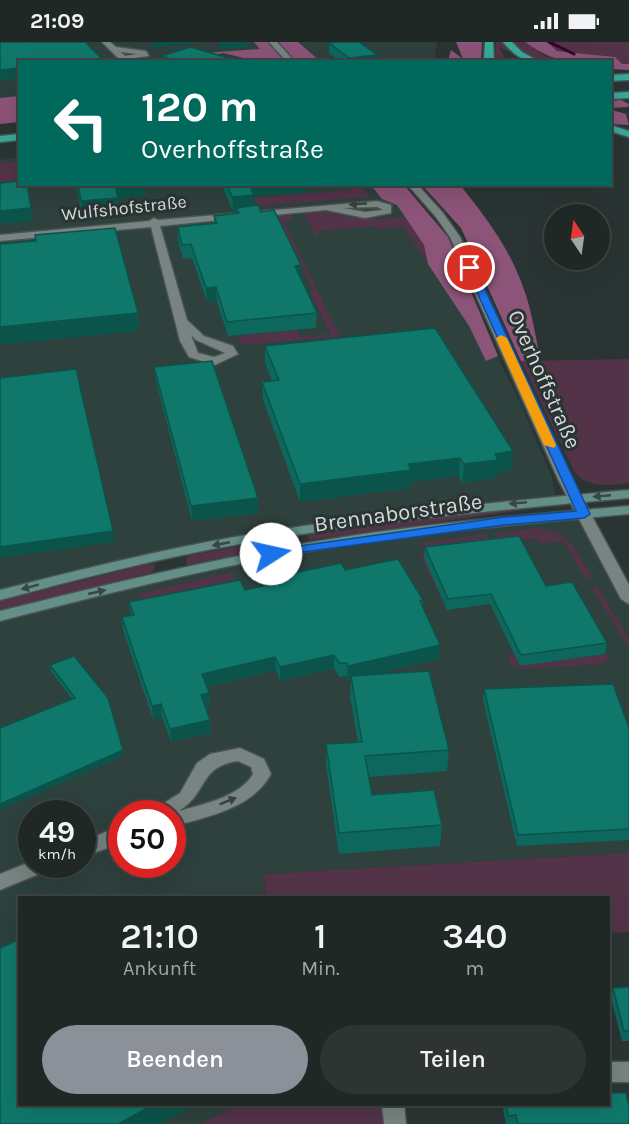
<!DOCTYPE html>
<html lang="de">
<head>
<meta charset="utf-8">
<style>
  body { margin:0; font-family:Karla,sans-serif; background:#2d3432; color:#f1f3f6; height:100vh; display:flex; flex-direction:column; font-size:22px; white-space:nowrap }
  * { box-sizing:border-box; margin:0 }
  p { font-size:20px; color:#a2a6a7 }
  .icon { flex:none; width:33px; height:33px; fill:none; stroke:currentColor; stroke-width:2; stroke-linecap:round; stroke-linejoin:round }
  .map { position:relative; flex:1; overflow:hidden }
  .drawer { position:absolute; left:18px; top:854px; width:592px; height:210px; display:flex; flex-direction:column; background:#202826; border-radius:0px; box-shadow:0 6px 24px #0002,0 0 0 2px #3d4443 }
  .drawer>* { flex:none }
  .guide { position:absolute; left:18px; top:18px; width:594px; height:126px; border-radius:0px; box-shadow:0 6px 24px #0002,0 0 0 2px #3d4443; background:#00695c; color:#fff; overflow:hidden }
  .needle { width:39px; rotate:347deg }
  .fabs { position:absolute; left:544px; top:162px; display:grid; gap:12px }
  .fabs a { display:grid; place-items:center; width:66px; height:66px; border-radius:50%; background:#202826; box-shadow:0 6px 24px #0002,0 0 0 2px #3d4443; font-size:30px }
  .speed { position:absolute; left:18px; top:758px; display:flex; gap:12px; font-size:30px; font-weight:700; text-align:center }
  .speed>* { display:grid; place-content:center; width:78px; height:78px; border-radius:50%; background:#202826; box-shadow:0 6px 24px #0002,0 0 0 2px #3d4443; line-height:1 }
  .speed small { font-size:15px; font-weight:400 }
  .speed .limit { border:9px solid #d22; background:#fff; color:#111 }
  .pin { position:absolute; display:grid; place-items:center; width:51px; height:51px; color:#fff; margin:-26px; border:3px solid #fff; border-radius:50%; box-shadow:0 2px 6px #0007 }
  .me { position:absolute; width:66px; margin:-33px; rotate:80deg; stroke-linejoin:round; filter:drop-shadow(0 0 4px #0008) }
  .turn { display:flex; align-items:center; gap:21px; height:126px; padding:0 24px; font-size:27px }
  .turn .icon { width:78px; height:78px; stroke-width:2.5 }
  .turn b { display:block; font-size:42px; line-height:51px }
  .eta { display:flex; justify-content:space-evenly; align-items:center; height:102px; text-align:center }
  .eta b { font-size:36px; font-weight:600; line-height:42px }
  .cta { display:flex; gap:12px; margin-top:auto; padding:12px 24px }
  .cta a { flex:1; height:69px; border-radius:36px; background:#8c9099; color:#fff; font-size:24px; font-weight:600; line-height:69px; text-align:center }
  .cta a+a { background:#2d3432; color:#f1f3f6 }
  .status { display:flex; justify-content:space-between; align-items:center; height:42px; padding:0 30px; background:#202826; direction:ltr }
  .status svg { height:16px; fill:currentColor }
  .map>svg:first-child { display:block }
  .built { fill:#2e413d; fill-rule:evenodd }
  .green { fill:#533348 }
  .forest { fill:#8b5478 }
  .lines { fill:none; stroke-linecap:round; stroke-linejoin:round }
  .stream { stroke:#360429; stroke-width:3 }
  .street-casing { stroke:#495251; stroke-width:3 }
  .secondary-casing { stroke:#495251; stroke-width:3 }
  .highway-casing { stroke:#495251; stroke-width:3 }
  .street { fill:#778481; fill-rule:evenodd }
  .secondary { fill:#648f88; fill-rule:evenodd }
  .highway { fill:#36aa99; fill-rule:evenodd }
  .wall { fill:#0e675c }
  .shaded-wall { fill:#0b544b }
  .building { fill:#10786b; stroke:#0b544b; stroke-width:1.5 }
  .oneway { fill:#36413f }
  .oneway2 { fill:#364744 }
  .route { fill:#1a73e8; stroke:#114b97; stroke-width:1.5 }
  .slow { fill:#f59e0b }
  .labels { text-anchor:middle; stroke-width:6; stroke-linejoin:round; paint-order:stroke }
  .far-street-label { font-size:18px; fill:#d5dcdb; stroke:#2a3533 }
  .street-label { font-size:22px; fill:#d5dcdb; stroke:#2a3533 }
</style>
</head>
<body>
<div class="status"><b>21:09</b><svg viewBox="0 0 49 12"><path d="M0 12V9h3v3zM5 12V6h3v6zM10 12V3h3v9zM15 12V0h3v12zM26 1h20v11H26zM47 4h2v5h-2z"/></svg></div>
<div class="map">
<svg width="629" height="1082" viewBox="0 0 629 1082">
  <rect width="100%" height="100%" fill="#2a3533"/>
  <g class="built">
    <polygon points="13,0 437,0 434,20 20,20 19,80 0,82 0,7"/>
    <polygon points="19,115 20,142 385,143 455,227 523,367 552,436 556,456 495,460 310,485 0,550 0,118"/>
    <path d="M581,475L629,565V811L264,832L265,855H20V1062H240L200,1082H0V577L79,556L322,505L506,481ZM32,771H82V822H32ZM122,771H172V822H122Z"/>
  </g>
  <g class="green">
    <polygon points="496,0 525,0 545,14 565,19 529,19 499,5 506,19 495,20"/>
    <polygon points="547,0 629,0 629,22 622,22 615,15 557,9"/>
    <polygon points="19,119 19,136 0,143 0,122"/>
    <polygon points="349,142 358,143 370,155 258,164 254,156 352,148"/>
    <polygon points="327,170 363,177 405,176 424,203 428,222 404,185 377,187 375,184 317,189 319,193 315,193 304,172"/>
    <polygon points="290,173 293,178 284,180 340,295 243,303 237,294 297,288 300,295 331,292 310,251 314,250 301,222 253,227 210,187 208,180"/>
    <path d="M629,317V441C610,443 587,447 574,429L521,319Z"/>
    <polygon points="536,466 310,498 307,493 470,471"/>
    <path d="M536,486C571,489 576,509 593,536L586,537L563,499L540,502L536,496L506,500L497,496L494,492Z"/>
    <polygon points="484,492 493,499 425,516 446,568 421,515 426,512 421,501"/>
    <polygon points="274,498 277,505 186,523 187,514"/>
    <polygon points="149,522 155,523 153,530 0,569 0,559"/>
    <polygon points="232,530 240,551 144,567 139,552 125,555"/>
    <polygon points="591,544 597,544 629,597 629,606"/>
    <polygon points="514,612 520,624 605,612 610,616 602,622 521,627 512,624 507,613"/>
    <polygon points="629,811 629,890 609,891 609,855 265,855 264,832"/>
    <polygon points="240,1062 385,1062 387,1082 200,1082"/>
  </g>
  <g class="forest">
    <polygon points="254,0 298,0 320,19 256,19 223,11 212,14 203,11 260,7"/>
    <polygon points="456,0 482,0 481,19 448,19 451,8 463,17"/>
    <path d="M525,0H547L557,9L615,15L622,22H629V28L611,27L610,20C573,20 557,23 525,0Z"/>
    <polygon points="19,54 19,80 0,82 0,56"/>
    <polygon points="621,58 629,62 628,65 612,66 612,68 626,72 629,83 611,82 611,59"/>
    <polygon points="371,143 404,143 448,195 498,314 486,319 469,284 428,222 424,203 397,163 382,157"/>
    <path d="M422,143H460C485,174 510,207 523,245C532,268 535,294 541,318L521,319L461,186Z"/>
  </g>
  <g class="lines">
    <polyline class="stream" points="549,0 574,12"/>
    <g class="street-casing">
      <g id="street">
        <path d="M102,0H110L116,5L146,9L149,14L120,18ZM121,10L137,12L125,14Z"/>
        <polygon points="269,0 277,0 295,20 287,20"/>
        <polygon points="407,142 417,142 443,171 460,195 572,437 629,543 629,562 621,557 558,437 450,195 436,175"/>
        <path d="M377,159L391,163V171L365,176L326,168L160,184L187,278L204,294L233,304L238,312L215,323L189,315L180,299L151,185L0,199V193L149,179L154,176L158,178ZM377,165L383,168L365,170L344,166ZM191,293L196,298L225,311L214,315L198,311Z"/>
        <path d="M240,706L264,717L271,732C252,767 208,774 172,785V771H153L156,766L180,751L197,721L210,712ZM238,719L251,725L253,732C240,755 203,762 179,769C209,750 198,725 238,719Z"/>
        <polygon points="122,783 122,801 82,815 82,800"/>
        <polygon points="32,819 32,822 53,822 51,827 0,848 0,832"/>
        <rect x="609" y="1020" width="20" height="20"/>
        <polygon points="382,1062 404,1062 406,1082 384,1082"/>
      </g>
    </g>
    <g class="secondary-casing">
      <g id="secondary">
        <path d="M629,448V456C499,468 369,480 240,502C159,516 79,537 0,558V548C79,528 159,508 240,494C369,472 499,460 629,448Z"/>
        <path d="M629,464V472C528,481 427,490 327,506C217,524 108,551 0,579V569C108,542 216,516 325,498C426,481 528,473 629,464Z"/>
      </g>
    </g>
    <g class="highway-casing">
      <g id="highway">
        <polygon points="485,0 493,0 494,20 484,20"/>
        <path d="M503,0H512L522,10L540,20C523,20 514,13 503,0Z"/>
        <polygon points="629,32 629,38 610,39 610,33"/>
        <polygon points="629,50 629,56 610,57 610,51"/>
        <polygon points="610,83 629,89 629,95 610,89"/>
        <polygon points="20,92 20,98 0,100 0,94"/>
      </g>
    </g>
    <use href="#street" class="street"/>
    <use href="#secondary" class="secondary"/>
    <use href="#highway" class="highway"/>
  </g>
  <g class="wall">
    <polygon points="0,0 20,20 20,38 18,36 0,38"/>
    <polygon points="329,1 377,13 377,20 340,20 329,11"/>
    <polygon points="162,14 243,20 162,20"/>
    <polygon points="76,142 189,142 145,146 146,153 118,157 119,170 82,173"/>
    <polygon points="221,142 306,142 306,150 254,154 254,164 261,170 301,236 317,271 316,286 228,294 217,260 207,260 192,216 183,217 178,198 178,185 214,182 214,174 236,172 236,169 233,169"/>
    <polygon points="265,304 511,428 497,430 496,436 462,441 459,434 410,440 410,446 300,460 263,358 262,340 272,339 265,321"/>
    <polygon points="154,325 258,471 192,479 156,339"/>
    <polygon points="425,505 546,544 607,601 605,612 520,624 490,562 447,568 424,516"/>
    <polygon points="345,528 423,558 423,564 439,617 369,633 449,708 447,729 369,735 372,753 442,783 440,804 339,812 326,723 326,702 358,700 350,655 351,637 347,638 347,634 339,635 334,626 280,639 276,628 207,645 209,651 210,664 206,665 210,678 211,691 171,700 162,675 153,677 123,588 122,575 131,573 129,560 245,548 275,542 275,535"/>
    <polygon points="50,623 123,714 0,768 0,686 72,657 51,629"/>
    <polygon points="484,647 629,686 629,798 517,804 483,658"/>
    <polygon points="629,945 629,999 622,999 611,956 613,946"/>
    <polygon points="502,1062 609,1062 629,1082 506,1082"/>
  </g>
  <g class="shaded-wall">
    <polygon points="152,0 198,0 153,6"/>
    <polygon points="219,0 248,0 248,5 220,7"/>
    <polygon points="377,13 377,20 349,20 349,16"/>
    <polygon points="17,26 18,36 0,38 0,28"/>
    <polygon points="121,142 189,142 145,146 146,153 118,157 119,170 82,173 81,159 115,143"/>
    <polygon points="248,142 306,142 306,150 254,154 254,167 236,166 236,169 233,169 232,155"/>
    <polygon points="31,166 32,179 0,182 0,169"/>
    <polygon points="301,223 301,237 295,224"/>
    <polygon points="216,245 217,260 207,260 206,246"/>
    <polygon points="138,271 139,289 0,303 0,285"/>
    <polygon points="513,409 511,428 497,430 496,436 462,441 464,422 495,412"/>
    <polygon points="460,416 459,434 410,440 410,446 300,460 300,442 408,422"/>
    <polygon points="258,456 258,471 192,479 191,464"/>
    <polygon points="113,489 114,500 0,516 0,505"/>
    <polygon points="440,603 439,617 351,637 351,634 351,637 347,638 348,624"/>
    <polygon points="334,613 334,626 280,639 280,625"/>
    <polygon points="275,615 276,628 203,646 202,632"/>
    <polygon points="209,651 210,664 202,666 201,653"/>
    <polygon points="161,662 162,675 153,677 152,664"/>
    <polygon points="210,678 211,691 171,700 170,687"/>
    <polygon points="123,708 123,714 0,768 0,762"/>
    <polygon points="155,1062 195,1062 159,1082 118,1082"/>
  </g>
  <g class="building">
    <polygon points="0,0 85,0 105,20 20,20 20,29 17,26 0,28"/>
    <polygon points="337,0 359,0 377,13 349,16 329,1"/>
    <polygon points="190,5 243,20 180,20 162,14"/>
    <polygon points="20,139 20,142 27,142 31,166 0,169 0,141"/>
    <polygon points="78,142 121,142 115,143 118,156 81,159"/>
    <polygon points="227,142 249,142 254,153 232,155"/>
    <polygon points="258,163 261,170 274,168 301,223 295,224 317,271 227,280 216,245 206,246 191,202 182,203 178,185 217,181 214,174 239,171 236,166"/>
    <polygon points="115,186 138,271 0,285 0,202 36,199 35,193"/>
    <polygon points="435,286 513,409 495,412 498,418 464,422 460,416 408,422 411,428 300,442 262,340 279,338 265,304"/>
    <polygon points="212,319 258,456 191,464 154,325"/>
    <polygon points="76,327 113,489 0,505 0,336"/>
    <polygon points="519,494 546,544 572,540 607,601 521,613 491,552 448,557 425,505"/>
    <polygon points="398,517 423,558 420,559 440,603 348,624 347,621 339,621 334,613 280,625 275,615 202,632 209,651 201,653 210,678 170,687 161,662 152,664 122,575 134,573 129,560 240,538 245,548 278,541 275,535 341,521 345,528"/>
    <polygon points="74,614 108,656 123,708 0,762 0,686 75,656 50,623"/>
    <polygon points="429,629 449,708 365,714 372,753 434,748 442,783 339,791 326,702 362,700 351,634"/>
    <polygon points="613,642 629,686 629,787 518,793 484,647"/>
    <polygon points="20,897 20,1062 155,1062 118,1082 0,1082 0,906"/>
    <polygon points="629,945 629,989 624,989 613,946"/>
    <polygon points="609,1051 626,1051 629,1065 629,1082 518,1082 516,1073 508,1074 506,1062 609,1062"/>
  </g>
  <defs><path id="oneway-solid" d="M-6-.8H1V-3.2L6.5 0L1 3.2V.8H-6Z" transform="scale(1.5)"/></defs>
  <g class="oneway">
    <use href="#oneway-solid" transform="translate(358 162) rotate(176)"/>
    <use href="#oneway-solid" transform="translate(228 759) rotate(-22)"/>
  </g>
  <g class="oneway2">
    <use href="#oneway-solid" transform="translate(602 454) rotate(175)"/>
    <use href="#oneway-solid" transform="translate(518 461) rotate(175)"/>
    <use href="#oneway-solid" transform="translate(221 502) rotate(169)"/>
    <use href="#oneway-solid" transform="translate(30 545) rotate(165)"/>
    <use href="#oneway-solid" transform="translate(97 550) rotate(-13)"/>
  </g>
  <polygon class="route" points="467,224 475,226 590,472 584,476 504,483 266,515 266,509 271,508 504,475 576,469 466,226"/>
  <polygon class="slow" points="501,293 507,296 556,403 554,406 544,403 496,296"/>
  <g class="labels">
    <g class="far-street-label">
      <text transform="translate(124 166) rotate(-6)" y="6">Wulfshofstraße</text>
    </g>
    <g class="street-label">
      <text transform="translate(545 337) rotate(66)" y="8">Overhoffstraße</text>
      <text transform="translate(398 470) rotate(-8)" y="8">Brennaborstraße</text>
    </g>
  </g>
</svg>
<div class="fabs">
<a><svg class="needle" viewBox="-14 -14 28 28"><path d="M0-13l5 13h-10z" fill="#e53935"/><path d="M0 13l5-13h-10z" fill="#a2a6a7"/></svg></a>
</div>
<div class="speed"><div>49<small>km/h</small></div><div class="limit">50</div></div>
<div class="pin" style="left:470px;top:226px;background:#d93025"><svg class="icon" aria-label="arrive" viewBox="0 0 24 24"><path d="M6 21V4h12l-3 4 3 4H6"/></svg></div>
<svg class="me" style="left:271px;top:512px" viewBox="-20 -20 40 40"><circle r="19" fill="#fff"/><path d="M0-13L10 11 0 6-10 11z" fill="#1a73e8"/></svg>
<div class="guide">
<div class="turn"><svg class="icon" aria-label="left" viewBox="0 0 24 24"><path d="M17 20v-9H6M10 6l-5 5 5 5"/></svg><div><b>120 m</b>Overhoffstraße</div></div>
</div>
<section class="drawer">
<div class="eta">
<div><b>21:10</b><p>Ankunft</p></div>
<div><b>1</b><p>Min.</p></div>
<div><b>340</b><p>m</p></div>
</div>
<div class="cta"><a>Beenden</a><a>Teilen</a></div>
</section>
</div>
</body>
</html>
